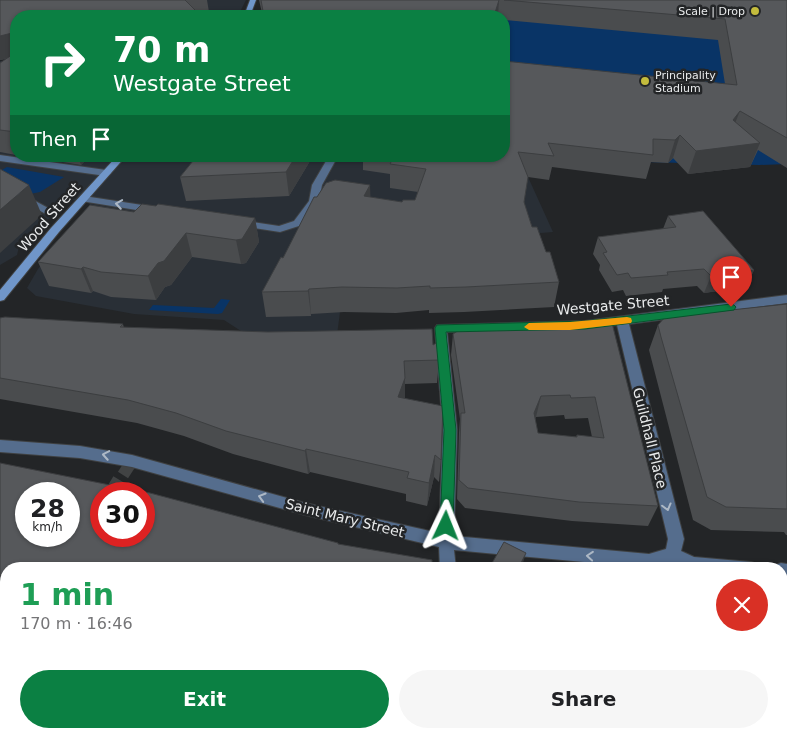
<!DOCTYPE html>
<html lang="en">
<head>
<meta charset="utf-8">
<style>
  body { margin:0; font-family:"DejaVu Sans",sans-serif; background:#f6f6f6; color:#202124; height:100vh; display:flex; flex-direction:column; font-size:19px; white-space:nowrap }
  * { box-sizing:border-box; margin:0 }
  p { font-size:16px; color:#757577 }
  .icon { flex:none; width:28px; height:28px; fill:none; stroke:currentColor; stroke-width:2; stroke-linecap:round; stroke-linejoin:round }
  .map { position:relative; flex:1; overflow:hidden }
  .panel { position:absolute; left:0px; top:562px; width:788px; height:176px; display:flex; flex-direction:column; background:#fff; border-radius:20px 20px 0 0; box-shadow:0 1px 4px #0004 }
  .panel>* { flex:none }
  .hud { position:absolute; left:10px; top:10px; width:500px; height:152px; border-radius:20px; box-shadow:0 1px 4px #0004; background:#0b8043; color:#fff; overflow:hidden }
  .speed { position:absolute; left:15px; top:482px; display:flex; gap:10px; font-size:25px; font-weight:700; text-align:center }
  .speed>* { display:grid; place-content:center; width:65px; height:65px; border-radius:50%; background:#fff; box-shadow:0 1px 4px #0004; line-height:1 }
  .speed small { font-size:12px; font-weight:400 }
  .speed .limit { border:8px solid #d22; background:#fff; color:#111 }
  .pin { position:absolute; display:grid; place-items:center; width:42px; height:42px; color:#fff; margin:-51px -21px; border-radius:50% 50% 50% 0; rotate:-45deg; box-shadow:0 0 5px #0007 }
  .pin .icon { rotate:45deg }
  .me { position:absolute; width:55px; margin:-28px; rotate:2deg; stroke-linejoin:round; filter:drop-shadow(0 0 4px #0008) }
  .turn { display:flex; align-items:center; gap:18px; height:105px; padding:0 20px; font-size:22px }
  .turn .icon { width:65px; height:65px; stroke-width:2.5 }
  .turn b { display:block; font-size:35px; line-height:42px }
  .then { display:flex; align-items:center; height:48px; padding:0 20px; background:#0003; gap:10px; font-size:19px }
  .round { display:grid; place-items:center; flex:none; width:52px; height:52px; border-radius:26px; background:#f6f6f6 }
  .head { display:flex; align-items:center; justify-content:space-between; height:85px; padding:0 20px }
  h1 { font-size:30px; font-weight:600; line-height:38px; color:#1e9e55 }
  .button { display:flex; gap:10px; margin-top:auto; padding:10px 20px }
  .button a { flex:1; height:58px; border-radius:30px; background:#0b8043; color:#fff; font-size:20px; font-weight:600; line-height:58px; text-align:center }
  .button a+a { background:#f6f6f6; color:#202124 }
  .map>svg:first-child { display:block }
  .built { fill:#292f36 }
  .green { fill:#093466 }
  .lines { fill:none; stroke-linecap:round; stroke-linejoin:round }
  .street-tunnel-far1 { stroke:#414344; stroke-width:12; stroke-dasharray:12 6; stroke-linecap:butt }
  .street-tunnel { stroke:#414344; stroke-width:16; stroke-dasharray:16 8; stroke-linecap:butt }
  .street-casing { stroke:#3f4142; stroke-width:2 }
  .secondary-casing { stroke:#3f4142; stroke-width:2 }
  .street { fill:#556d8d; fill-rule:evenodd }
  .secondary { fill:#7096c9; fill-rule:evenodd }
  .wall { fill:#4a4c4e; fill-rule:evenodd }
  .shaded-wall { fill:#3c3e40 }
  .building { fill:#56585b; stroke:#3c3e40; fill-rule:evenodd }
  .oneway { stroke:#adb8c5 }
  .route { fill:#0b8043; stroke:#07532c }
  .slow { fill:#f59e0b }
  .poi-dot { fill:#c4bc3d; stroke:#232527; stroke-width:2 }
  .labels { text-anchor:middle; stroke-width:5; stroke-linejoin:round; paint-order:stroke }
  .far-poi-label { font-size:11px; fill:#e8eaeb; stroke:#232527; text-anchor:end }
  .street-label { font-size:14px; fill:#e8eaeb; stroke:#232527 }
</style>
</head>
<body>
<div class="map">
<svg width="787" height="738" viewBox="0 0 787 738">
  <rect width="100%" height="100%" fill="#232527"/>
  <g class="built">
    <polygon points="174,0 246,0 238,16 136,16"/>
    <polygon points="16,60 16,156 504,156 528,177 553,232 541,233 441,218 340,312 337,335 262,336 241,331 224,320 134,314 36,296 27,288 38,269 90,204 84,199 68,201 52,217 41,224 19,247 17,255 0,265 0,61"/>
  </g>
  <g class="green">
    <polygon points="430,0 679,0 787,23 787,164 759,165 646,162 504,139 504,16"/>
    <polygon points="7,167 64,177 40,192 30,194 0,171"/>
    <polygon points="221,299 230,300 222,313 218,314 149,310 153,305 214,308"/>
  </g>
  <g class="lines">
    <polyline class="street-tunnel-far1" points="123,475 132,461"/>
    <polyline class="street-tunnel" points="112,494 124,474"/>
    <g class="street-casing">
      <g id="street">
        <polygon points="0,155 106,170 111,173 106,176 0,161"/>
        <polygon points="329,156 338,156 322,185 319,201 302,225 280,232 235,225 235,221 239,220 279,226 294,221 309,201 312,185"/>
        <polygon points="0,182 50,209 52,211 47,214 44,213 0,189"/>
        <polygon points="84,196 155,207 160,210 155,213 81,201 79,199"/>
        <path d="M787,295V303L629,324L684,539L681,551L694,557L751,562L757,564L759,569H687L672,562L663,566L649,568L454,550L456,569H440L439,547L305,515L132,467L80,458L0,452V440L80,446L132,455L305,503L439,533L443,430L435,328L437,325L585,321ZM617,325L668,539L666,549L649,554L454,536L457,430L447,332L585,329Z"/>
        <polygon points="781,563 787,564 787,578 781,577 781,569 774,569 775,565"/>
        <rect x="441" y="732" width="18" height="6"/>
      </g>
    </g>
    <g class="secondary-casing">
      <g id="secondary">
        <polygon points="250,0 256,0 250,16 244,16"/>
        <polygon points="117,156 126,156 59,232 4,300 0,301 0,290 51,228"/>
      </g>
    </g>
    <use href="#street" class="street"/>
    <use href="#secondary" class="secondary"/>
  </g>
  <g class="wall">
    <polygon points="0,0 207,0 209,12 196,11 16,16 16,155 0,152 0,63 6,59 0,60"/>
    <polygon points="259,0 787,0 787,168 758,150 750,167 688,174 673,158 668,163 651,162 646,179 552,167 549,180 528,177 524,202 532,227 546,252 559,282 554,307 464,312 429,313 429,310 396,313 344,312 311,314 311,316 266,317 262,292 283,258 317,197 370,185 370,197 402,202 415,200 418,192 390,188 390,174 363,170 363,156 504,156 725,84 718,40 504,20 504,16 259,16 262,13"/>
    <polygon points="26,156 90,156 81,165"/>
    <polygon points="197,156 313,156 289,196 186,201 180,177"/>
    <polygon points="156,206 255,218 259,242 246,263 241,264 192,257 171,285 165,287 156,300 111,297 93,291 91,293 49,286 38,262 134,212"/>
    <polygon points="668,216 754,270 746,287 704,293 697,286 663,289 662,292 626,296 623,290 612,292 599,270 600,265 593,254 598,237 663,229"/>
    <polygon points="787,304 787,535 786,535 784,532 711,530 693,520 649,350 658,325"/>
    <polygon points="0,318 123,324 124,328 433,345 439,360 437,383 405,384 405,399 441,460 439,482 434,477 427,506 406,501 406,494 310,472 308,474 233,454 184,436 137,423 0,399"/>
    <path d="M590,325L658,506L648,526L572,521L465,508L457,499L459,433L460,419L451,355L453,334ZM564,415L565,419L588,418L592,437L577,435L576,437L538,433L535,418L536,417Z"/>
    <polygon points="470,732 781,732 787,738 470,738"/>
    <polygon points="235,733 427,738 237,738"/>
  </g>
  <g class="shaded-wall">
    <polygon points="499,0 498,16 494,16"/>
    <polygon points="16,32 16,56 0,60 0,36"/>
    <polygon points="740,111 731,133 733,120"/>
    <polygon points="680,135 673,158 668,163 675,140"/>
    <polygon points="760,143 750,167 688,174 696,151"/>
    <polygon points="78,156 90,156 81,165"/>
    <polygon points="296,156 313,156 289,196 286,172"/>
    <polygon points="29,185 42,215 0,253 0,210"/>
    <polygon points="370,185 371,209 364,196"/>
    <polygon points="255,218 259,242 246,263 241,264 236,240"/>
    <polygon points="186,233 192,257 171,285 165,287 156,300 148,276 158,263"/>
    <polygon points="83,267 93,291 91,293 81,269"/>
    <polygon points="754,270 746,287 704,293 711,276"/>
    <polygon points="309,289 311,314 311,316 308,291"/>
    <polygon points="405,378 405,401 398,397"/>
    <polygon points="541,396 536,417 529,433 534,413"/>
    <polygon points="306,449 310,472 308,474 305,451"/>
    <polygon points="435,455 434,477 427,506 429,483"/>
    <polygon points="526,553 521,569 519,569"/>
    <polygon points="179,732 188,732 188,738 178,738"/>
  </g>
  <g class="building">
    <polygon points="0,0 185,0 201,16 16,16 16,32 0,36"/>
    <polygon points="261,0 499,0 494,16 259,16 263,11"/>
    <polygon points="504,0 787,0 787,138 740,111 733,120 760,143 696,151 680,135 675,140 653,139 653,155 548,143 554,156 518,152 528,177 524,202 532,227 537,227 546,252 550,252 559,282 466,287 430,288 430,286 397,288 342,287 309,289 308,291 262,292 281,257 283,258 314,197 317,197 326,183 335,180 370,185 364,196 402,202 403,200 415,200 426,169 390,164 394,156 504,156 504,61 737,85 725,19"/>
    <polygon points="16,52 16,132 0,130 0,63"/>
    <polygon points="197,156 296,156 286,172 180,177"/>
    <polygon points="0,169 29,185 0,210"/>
    <polygon points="142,204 156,206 158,204 255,218 242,239 236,240 186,233 164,261 158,263 148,276 101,272 83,267 81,269 38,262 90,205 134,212"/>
    <polygon points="703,211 754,270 711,276 704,269 667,272 668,275 631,278 628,273 617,275 603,253 607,252 598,237 676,227 668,216"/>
    <polygon points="787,304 787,509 726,507 707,497 661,337 658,325 665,317"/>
    <polygon points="5,317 123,324 120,327 268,332 432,329 433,345 438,342 439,360 404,361 405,378 398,397 443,406 441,460 435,455 429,483 407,478 409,472 306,449 305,451 226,431 176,413 128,400 0,378 0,318"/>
    <path d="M612,323L658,506L579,502L468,488L459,480L461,413H465L453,334L459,330L590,325ZM570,395L571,398L595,397L604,438L577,435V437L538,433L534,413L541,396Z"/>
    <path d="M0,463L150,493L338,543V544L432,560V569H6V732H179L178,738H0ZM26,494H69V536H26ZM101,494H144V536H101Z"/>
    <polygon points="504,542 526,553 519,567 536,569 468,569 469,565 491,565"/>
    <polygon points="781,587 787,587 787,738 474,738 474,732 781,732"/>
    <polygon points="235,732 428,732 427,738 307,738"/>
  </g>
  <defs><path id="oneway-chevron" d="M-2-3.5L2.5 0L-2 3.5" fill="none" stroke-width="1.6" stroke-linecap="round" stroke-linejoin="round" transform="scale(1.25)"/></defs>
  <g class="oneway">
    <use href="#oneway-chevron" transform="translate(119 204) rotate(-171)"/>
    <use href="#oneway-chevron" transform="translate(106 455) rotate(-170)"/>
    <use href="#oneway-chevron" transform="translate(262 497) rotate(-164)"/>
    <use href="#oneway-chevron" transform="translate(667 507) rotate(75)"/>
    <use href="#oneway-chevron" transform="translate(590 556) rotate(-175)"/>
  </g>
  <polygon class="route" points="731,304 734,305 736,307 734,310 585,329 446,332 456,430 453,526 451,530 446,532 442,530 440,526 444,430 435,328 437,325 585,321"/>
  <polygon class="slow" points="627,317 631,318 632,321 631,323 570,330 529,330 524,327 529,323 570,322"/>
  <g class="poi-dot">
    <circle cx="755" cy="11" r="5"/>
    <circle cx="645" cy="81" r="5"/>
  </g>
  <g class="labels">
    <g class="far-poi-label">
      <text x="745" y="15">Scale | Drop</text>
      <text x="655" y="79" text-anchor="start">Principality<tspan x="655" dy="13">Stadium</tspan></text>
    </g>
    <g class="street-label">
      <text transform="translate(49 217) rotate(-49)" y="5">Wood Street</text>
      <text transform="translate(613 305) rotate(-5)" y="5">Westgate Street</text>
      <text transform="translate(650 438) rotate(76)" y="5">Guildhall Place</text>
      <text transform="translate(345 518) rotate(14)" y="5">Saint Mary Street</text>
    </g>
  </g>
</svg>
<div class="speed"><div>28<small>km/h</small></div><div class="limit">30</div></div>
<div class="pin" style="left:731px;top:307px;background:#d93025"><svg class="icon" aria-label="arrive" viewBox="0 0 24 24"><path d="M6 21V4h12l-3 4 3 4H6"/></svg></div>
<svg class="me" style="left:446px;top:526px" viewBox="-20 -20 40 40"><path d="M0-17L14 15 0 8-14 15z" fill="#0b8043" stroke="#fff" stroke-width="4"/></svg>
<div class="hud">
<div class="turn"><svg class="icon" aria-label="right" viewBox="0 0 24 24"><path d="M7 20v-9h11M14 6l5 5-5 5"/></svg><div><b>70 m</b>Westgate Street</div></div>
<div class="then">Then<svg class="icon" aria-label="arrive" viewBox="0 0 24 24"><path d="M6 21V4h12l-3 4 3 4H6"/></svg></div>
</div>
<section class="panel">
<div class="head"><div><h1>1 min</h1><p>170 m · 16:46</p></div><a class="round" style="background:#d93025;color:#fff"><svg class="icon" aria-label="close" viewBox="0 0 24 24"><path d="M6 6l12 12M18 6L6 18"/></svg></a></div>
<div class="button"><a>Exit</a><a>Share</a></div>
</section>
</div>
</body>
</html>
